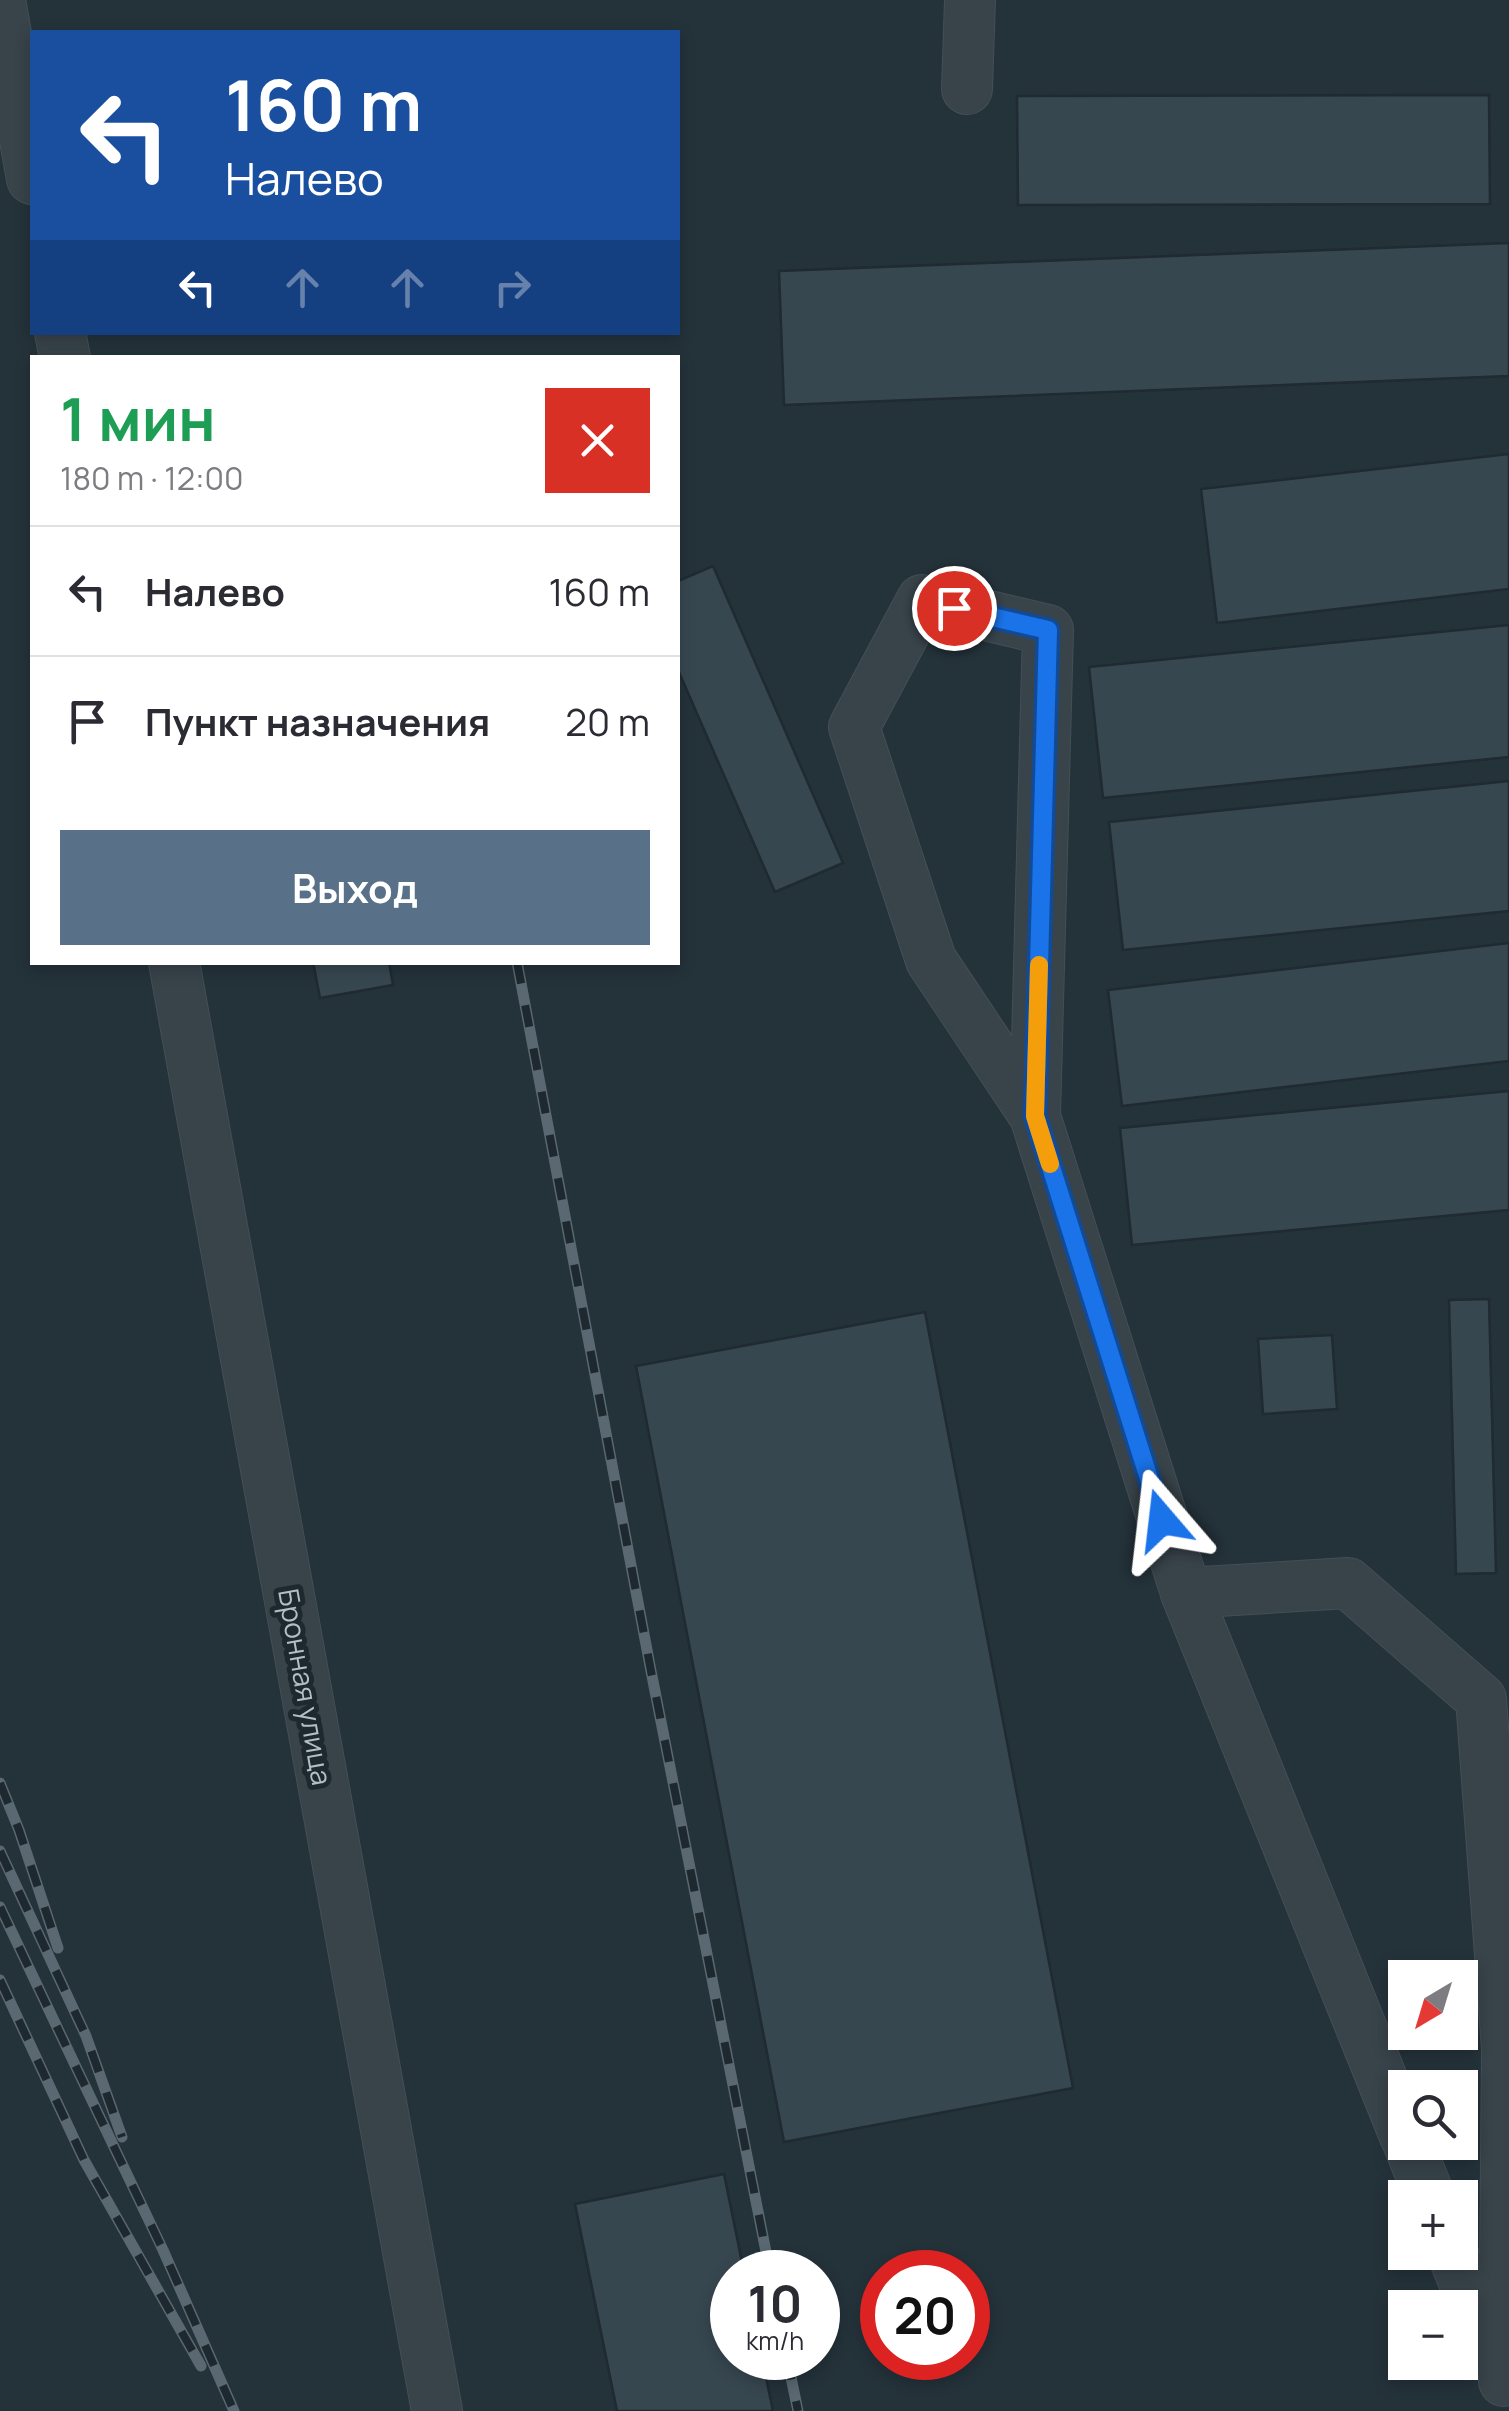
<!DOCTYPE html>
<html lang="ru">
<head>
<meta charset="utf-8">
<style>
  body { margin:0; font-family:Manrope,sans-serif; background:#f7f7f7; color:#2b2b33; height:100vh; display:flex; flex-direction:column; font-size:38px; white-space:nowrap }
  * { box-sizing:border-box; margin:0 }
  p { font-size:32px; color:#7c7c81 }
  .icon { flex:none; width:55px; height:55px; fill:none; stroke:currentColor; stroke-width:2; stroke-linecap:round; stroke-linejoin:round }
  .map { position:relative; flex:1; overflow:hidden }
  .panel { position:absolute; left:30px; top:355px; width:650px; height:610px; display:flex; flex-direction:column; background:#fff; border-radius:0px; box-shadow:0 5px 15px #0003 }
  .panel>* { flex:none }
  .guide { position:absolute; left:30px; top:30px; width:650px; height:305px; border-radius:0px; box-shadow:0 5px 15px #0003; background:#1a4fa0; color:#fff; overflow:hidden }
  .needle { width:65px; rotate:218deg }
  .buttons { position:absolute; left:1388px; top:1960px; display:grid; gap:20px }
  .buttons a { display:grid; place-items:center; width:90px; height:90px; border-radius:0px; background:#fff; box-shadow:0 5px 15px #0003; font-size:50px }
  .speed { position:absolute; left:710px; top:2250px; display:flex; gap:20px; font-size:50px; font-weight:700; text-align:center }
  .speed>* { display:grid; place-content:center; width:130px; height:130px; border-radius:50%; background:#fff; box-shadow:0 5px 15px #0003; line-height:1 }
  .speed small { font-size:25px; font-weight:400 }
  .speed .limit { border:15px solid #d22; background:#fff; color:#111 }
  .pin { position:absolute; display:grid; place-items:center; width:85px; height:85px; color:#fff; margin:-42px; border:5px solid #fff; border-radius:50%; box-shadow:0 2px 10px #0007 }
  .me { position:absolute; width:110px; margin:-55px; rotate:343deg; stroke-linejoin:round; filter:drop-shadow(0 0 8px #0008) }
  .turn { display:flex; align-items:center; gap:35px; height:210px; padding:0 30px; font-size:45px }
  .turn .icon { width:130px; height:130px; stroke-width:2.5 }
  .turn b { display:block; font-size:70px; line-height:85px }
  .lanes { display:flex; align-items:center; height:95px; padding:0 30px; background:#0003; justify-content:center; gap:50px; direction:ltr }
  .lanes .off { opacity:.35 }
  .round { display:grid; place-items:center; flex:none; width:105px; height:105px; border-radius:0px; background:#f7f7f7 }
  .headline { display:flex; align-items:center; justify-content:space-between; height:170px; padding:0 30px }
  h1 { font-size:60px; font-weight:700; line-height:75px; color:#1e9e55 }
  .cta { display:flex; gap:20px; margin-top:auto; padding:20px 30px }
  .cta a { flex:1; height:115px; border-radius:0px; background:#587188; color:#fff; font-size:40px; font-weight:700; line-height:115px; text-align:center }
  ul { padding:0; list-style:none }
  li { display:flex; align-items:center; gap:30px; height:130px; padding:0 30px; border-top:2px solid #e1e1e2 }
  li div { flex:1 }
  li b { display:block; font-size:38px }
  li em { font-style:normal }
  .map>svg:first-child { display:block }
  .building { fill:#374750; stroke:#1f2a31; stroke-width:2.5 }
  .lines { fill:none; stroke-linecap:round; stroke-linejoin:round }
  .minor-casing { stroke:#444f56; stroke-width:52 }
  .minor { stroke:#38434a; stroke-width:50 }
  .rail-casing { stroke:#5a6871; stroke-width:11 }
  .rail { stroke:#1d282f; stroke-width:8; stroke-dasharray:22; stroke-linecap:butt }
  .route-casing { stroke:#114b97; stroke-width:25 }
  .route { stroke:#1a73e8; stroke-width:18 }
  .slow { stroke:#f59e0b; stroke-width:18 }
  .labels { text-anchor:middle; stroke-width:10; stroke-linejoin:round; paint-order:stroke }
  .street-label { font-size:28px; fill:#b3bec6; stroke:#1d282f }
</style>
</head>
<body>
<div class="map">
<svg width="1509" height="2411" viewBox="0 0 1509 2411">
  <rect width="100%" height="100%" fill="#24323a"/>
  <g class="building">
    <polygon points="1489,95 1490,204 1018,205 1017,96"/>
    <polygon points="1509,243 1509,376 784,405 779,271"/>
    <polygon points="1509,454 1509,589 1217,623 1201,489"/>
    <polygon points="713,566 843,863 775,892 678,670 678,581"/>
    <polygon points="1509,625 1509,757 1103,798 1089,667"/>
    <polygon points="1509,781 1509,911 1123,950 1109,822"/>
    <polygon points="1509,943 1509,1061 1122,1106 1108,990"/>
    <polygon points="313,962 389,962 393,985 320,998"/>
    <polygon points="1509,1091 1509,1210 1132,1245 1120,1128"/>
    <polygon points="1489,1299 1496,1573 1456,1574 1449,1300"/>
    <polygon points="925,1312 1073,2088 784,2142 636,1366"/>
    <polygon points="1332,1335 1337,1409 1263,1414 1258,1339"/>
    <polygon points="724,2174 744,2272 732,2272 732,2358 762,2358 773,2411 617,2411 575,2204"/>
  </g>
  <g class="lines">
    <g class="minor-casing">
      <g id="minor">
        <polyline points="0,0 32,179"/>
        <polyline points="967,89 970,0"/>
        <polyline points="60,332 65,358"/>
        <polyline points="174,962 437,2411"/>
        <polyline points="1035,1116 1048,630 922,600 854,727 931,960 1035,1116 1186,1593 1405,2136"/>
        <polyline points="1186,1593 1348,1583 1481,1699 1507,2049 1504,2381"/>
        <polyline points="1408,2142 1430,2198"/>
        <polyline points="1452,2252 1495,2358"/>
      </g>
    </g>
    <use href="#minor" class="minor"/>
    <g class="rail-casing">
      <g id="rail">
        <polyline points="517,962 651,1671 770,2272"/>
        <polyline points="0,1783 19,1830 58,1948"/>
        <polyline points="0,1851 86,2036 122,2137"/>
        <polyline points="0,1907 163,2250 234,2411"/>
        <polyline points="0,1980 84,2160 201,2366"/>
        <polyline points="787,2358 798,2411"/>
      </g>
    </g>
    <use href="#rail" class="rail"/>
  </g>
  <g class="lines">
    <g class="route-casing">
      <polyline id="route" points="954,608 1048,630 1035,1116 1162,1520"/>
    </g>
    <use href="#route" class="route"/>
    <polyline class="slow" points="1039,965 1035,1116 1050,1164"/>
  </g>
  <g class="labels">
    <g class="street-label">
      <text transform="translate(305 1687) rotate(80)" y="10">Бронная улица</text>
    </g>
  </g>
</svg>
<div class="buttons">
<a><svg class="needle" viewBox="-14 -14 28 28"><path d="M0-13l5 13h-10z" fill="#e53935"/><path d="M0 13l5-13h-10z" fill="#7c7c81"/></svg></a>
<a><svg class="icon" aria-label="search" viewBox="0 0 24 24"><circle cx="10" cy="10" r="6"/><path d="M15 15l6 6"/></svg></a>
<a>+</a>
<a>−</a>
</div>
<div class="speed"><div>10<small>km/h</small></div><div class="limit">20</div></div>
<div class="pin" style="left:954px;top:608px;background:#d93025"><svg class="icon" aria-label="arrive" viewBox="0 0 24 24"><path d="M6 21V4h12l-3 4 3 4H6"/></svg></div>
<svg class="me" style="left:1162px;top:1520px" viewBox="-20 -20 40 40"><path d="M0-17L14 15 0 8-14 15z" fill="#1a73e8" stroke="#fff" stroke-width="4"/></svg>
<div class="guide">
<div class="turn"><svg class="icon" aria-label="left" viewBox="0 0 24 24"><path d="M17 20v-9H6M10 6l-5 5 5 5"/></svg><div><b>160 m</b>Налево</div></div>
<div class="lanes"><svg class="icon" aria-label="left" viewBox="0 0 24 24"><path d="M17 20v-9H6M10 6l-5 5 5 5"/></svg><svg class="icon off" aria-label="ahead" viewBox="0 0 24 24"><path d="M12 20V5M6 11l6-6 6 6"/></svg><svg class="icon off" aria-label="ahead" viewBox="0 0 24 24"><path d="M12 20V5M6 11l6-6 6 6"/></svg><svg class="icon off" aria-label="right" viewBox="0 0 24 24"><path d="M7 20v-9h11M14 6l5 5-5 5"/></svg></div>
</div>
<section class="panel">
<div class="headline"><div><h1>1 мин</h1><p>180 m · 12:00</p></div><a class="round" style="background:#d93025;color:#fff"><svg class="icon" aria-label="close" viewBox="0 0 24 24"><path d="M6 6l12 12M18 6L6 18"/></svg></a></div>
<ul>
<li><svg class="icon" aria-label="left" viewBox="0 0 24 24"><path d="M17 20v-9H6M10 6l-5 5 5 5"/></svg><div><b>Налево</b></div><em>160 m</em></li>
<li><svg class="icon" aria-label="arrive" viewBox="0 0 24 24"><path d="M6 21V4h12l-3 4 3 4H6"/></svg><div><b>Пункт назначения</b></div><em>20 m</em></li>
</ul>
<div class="cta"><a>Выход</a></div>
</section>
</div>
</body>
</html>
